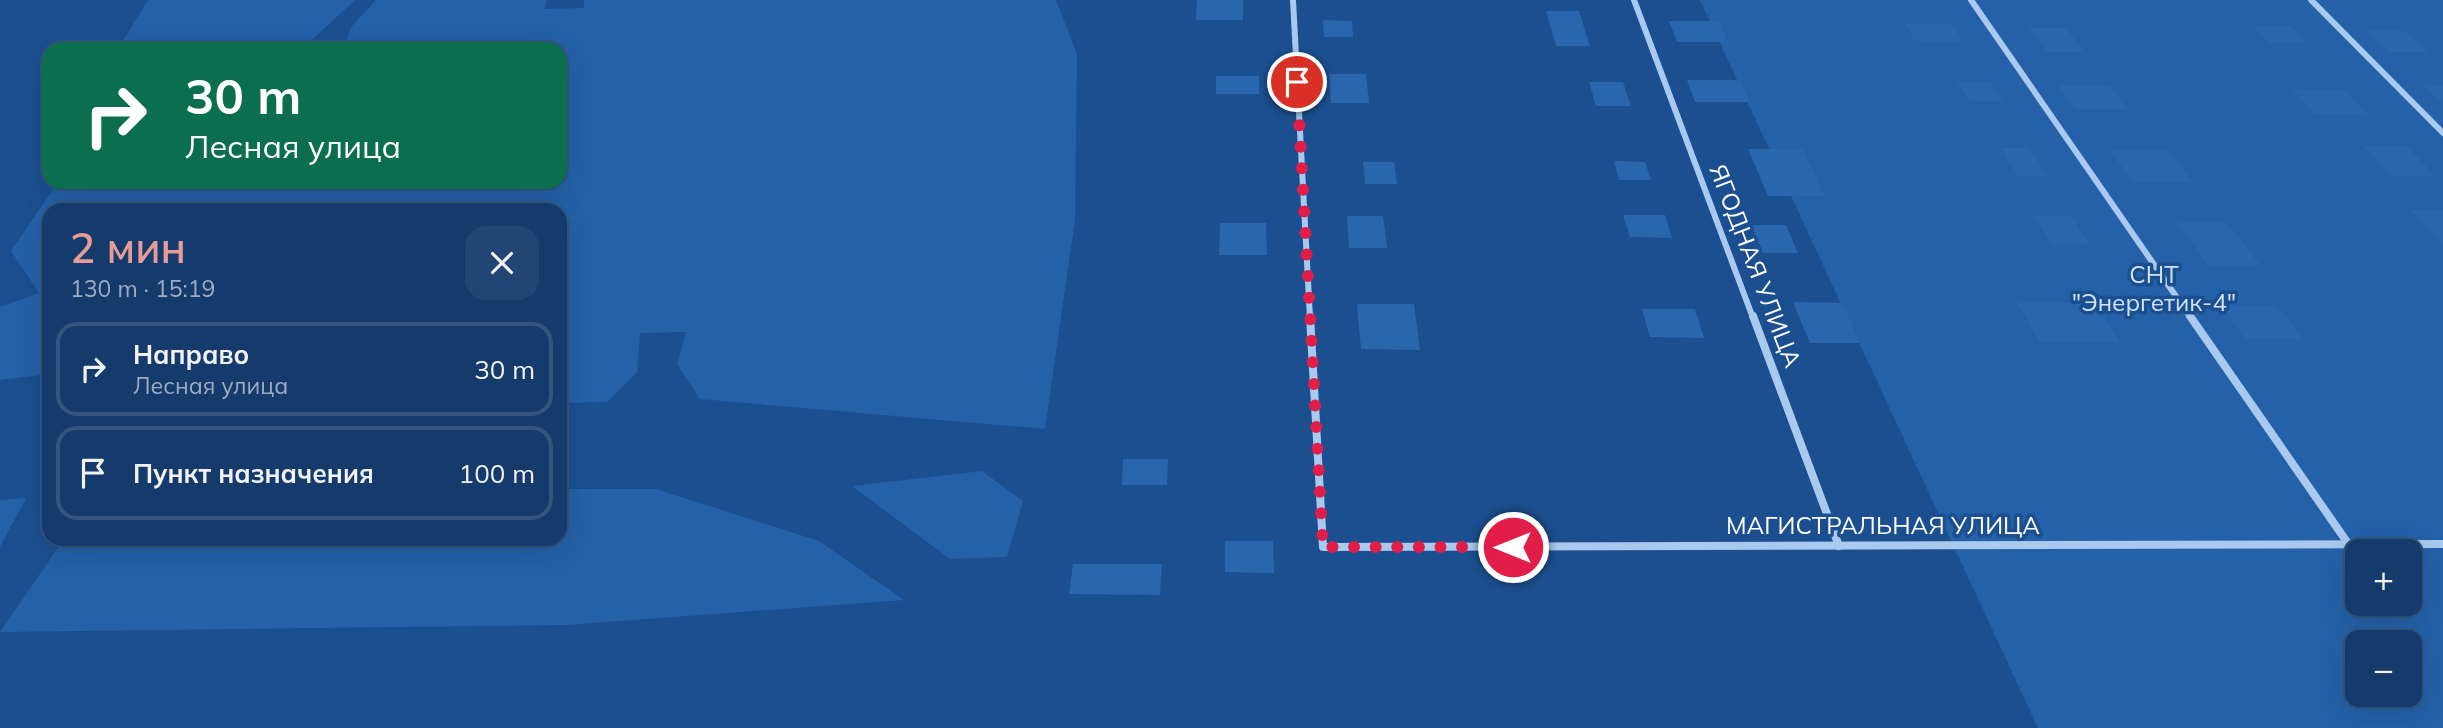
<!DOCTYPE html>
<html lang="ru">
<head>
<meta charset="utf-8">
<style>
  body { margin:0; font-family:Mulish,sans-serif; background:#214673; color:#f1f3f6; height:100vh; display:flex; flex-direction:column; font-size:26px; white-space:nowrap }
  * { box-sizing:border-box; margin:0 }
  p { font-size:23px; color:#9dadc1 }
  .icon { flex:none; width:38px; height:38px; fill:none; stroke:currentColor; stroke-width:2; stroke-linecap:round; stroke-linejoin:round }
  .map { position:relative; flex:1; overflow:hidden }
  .side { position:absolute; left:42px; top:203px; width:525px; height:343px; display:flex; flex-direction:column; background:#143b6b; border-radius:21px; box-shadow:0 7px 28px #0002,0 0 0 2px #33557e }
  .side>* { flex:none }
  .banner { position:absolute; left:42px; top:42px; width:525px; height:147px; border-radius:21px; box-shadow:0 7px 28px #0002,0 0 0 2px #33557e; background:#0b6e4f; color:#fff; overflow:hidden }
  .controls { position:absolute; left:2345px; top:539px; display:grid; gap:14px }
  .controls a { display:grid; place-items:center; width:77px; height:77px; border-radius:14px; background:#143b6b; box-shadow:0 7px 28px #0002,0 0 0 2px #33557e; font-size:35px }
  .pin { position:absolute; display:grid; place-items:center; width:60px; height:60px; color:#fff; margin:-30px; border:4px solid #fff; border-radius:50%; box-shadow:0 2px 7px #0007 }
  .me { position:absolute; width:77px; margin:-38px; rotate:270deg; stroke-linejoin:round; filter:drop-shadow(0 0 5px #0008) }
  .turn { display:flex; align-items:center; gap:24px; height:147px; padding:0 28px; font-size:32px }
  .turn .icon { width:91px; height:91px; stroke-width:2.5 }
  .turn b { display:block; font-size:49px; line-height:60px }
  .round { display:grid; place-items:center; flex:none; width:74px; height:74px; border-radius:21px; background:#214673 }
  .summary { display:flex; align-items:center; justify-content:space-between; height:119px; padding:0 28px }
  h1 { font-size:42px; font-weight:600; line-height:52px; color:#e69b98 }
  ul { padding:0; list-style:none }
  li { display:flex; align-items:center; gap:21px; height:94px; margin:0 14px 10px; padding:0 14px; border:4px solid #33557e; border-radius:21px }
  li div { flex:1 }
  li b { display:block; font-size:26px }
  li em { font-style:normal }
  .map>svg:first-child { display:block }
  .green { fill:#2461a8; fill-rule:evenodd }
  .building { fill:#2a66ad }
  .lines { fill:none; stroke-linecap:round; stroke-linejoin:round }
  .minor-far1 { stroke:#a9c9ee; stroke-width:6 }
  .minor { stroke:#a9c9ee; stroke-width:8 }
  .route { stroke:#e11d48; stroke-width:12; stroke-dasharray:0 21.6 }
  .labels { text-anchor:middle; stroke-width:7; stroke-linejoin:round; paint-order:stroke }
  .street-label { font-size:24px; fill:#fff; stroke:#1b4f8f }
  .park-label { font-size:24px; fill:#cfe3fa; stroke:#1b4f8f }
</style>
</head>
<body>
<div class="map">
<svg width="2443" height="728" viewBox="0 0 2443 728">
  <rect width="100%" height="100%" fill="#1b4f8f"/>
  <g class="green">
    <polygon points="148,0 355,0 302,49 118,49"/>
    <polygon points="376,0 547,0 544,9 584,8 584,0 1056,0 1077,54 1075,220 1045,429 700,399 677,364 686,332 640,333 637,372 607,402 560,403 560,210 49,210 49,374 0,380 0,307 39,293 11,251 58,182 560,182 560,49 343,49 351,27"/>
    <path d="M1700,0H2443V728H2038ZM2357,551H2410V604H2357ZM2357,642H2410V695H2357Z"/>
    <polygon points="982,471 1023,501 1007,557 950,559 852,486"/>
    <polygon points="560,489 656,489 819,541 904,600 566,625 0,632 64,539 560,539"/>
    <polygon points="26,498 0,547 0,500"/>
  </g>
  <g class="building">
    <polygon points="1197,0 1243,0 1243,20 1196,20"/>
    <polygon points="1546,11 1579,11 1590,46 1556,46"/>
    <polygon points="1323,20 1352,21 1353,37 1324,37"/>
    <polygon points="1669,21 1719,21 1728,42 1677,42"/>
    <polygon points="1905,24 1952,24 1963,41 1915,41"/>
    <polygon points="2253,26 2290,26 2306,43 2269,43"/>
    <polygon points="2029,28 2066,28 2084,52 2046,52"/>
    <polygon points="2367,31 2405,31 2428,52 2389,52"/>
    <polygon points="1329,74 1366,74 1369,103 1331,103"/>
    <rect x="1216" y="76" width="43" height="18"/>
    <polygon points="1687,80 1740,80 1750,102 1695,102"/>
    <polygon points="1589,82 1623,82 1631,106 1596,106"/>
    <polygon points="1957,82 1990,82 2003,101 1969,101"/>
    <polygon points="2058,85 2110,86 2127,109 2075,109"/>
    <polygon points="2423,85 2443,85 2443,104"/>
    <polygon points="2292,89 2343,89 2368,115 2315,114"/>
    <polygon points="2364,146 2407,146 2435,176 2392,176"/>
    <polygon points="2000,148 2029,148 2048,176 2018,176"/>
    <polygon points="1748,149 1803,149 1824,196 1768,196"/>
    <polygon points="2110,151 2169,151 2194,183 2134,183"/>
    <polygon points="1614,161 1645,162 1651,180 1619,180"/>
    <polygon points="1363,162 1394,162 1397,184 1365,184"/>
    <polygon points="2411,210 2443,210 2443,245"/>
    <polygon points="1623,215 1665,215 1672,238 1630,237"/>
    <polygon points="1347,216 1383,216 1387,248 1349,248"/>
    <polygon points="2034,216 2072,216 2090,245 2051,244"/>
    <polygon points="1220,223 1266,223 1267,255 1219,255"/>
    <polygon points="2177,223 2228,223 2260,265 2208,265"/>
    <polygon points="1751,225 1786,225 1798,253 1763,253"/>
    <polygon points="1793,302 1842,303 1860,343 1810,343"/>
    <polygon points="2017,303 2095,303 2120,343 2040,342"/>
    <polygon points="1357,304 1414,304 1420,350 1361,349"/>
    <polygon points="2221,305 2277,305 2303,339 2245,339"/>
    <polygon points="1642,309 1695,309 1704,338 1650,337"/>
    <polygon points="1123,459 1168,459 1167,485 1122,485"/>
    <polygon points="1225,541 1273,541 1274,573 1225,572"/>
    <polygon points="1073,564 1162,564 1160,595 1069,594"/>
  </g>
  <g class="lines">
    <g class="minor-far1">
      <polyline points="1293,0 1310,318"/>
      <polyline points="1634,0 1753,318"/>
      <polyline points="1971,0 2191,318"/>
      <polyline points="2311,0 2443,133"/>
    </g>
    <g class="minor">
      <polyline points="1310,316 1323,547 2443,544"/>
      <polyline points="1753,316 1839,546"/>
      <polyline points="2190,316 2347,542"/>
    </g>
  </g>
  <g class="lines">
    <polyline class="route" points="1297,82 1323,547 1513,547"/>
  </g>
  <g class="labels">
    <g class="street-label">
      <text transform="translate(1755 266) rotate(69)" y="8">ЯГОДНАЯ УЛИЦА</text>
      <text x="1883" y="534">МАГИСТРАЛЬНАЯ УЛИЦА</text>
    </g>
    <g class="park-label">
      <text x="2154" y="283">СНТ<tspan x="2154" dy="28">"Энергетик-4"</tspan></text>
    </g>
  </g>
</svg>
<div class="controls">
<a>+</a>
<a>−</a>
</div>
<div class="pin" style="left:1297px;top:82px;background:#d93025"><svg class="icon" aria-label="arrive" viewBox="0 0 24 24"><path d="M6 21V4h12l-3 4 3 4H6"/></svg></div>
<svg class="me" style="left:1513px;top:547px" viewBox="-20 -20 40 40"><circle r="17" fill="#e11d48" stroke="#fff" stroke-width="3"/><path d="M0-11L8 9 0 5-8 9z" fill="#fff"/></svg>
<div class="banner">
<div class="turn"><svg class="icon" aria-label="right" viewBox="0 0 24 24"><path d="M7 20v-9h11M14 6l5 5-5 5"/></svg><div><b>30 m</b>Лесная улица</div></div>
</div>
<section class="side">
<div class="summary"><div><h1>2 мин</h1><p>130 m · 15:19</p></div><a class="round"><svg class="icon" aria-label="close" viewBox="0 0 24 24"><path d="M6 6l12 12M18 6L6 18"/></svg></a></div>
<ul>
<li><svg class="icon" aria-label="right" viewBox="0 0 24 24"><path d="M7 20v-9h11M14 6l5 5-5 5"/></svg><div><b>Направо</b><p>Лесная улица</p></div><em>30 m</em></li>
<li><svg class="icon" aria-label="arrive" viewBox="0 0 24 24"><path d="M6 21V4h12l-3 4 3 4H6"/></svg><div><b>Пункт назначения</b></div><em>100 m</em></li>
</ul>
</section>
</div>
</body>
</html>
